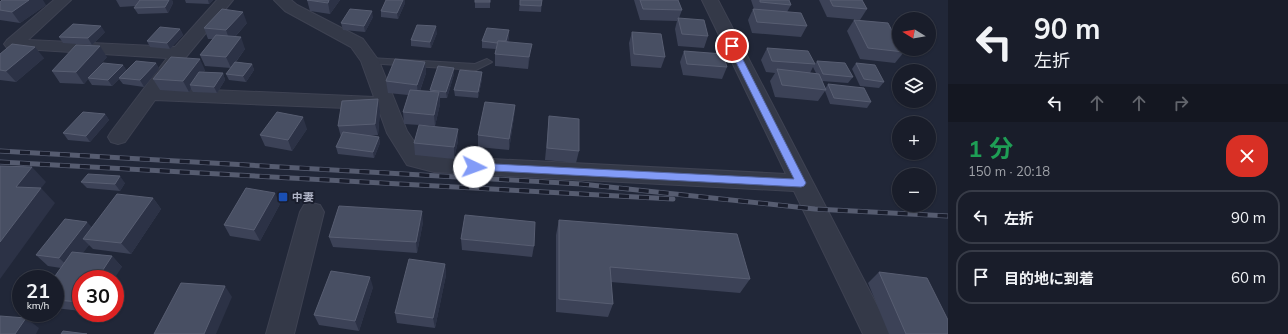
<!DOCTYPE html>
<html lang="ja">
<head>
<meta charset="utf-8">
<style>
  body { margin:0; font-family:Mulish,"Noto Sans JP",sans-serif; background:#222632; color:#f1f3f6; height:100vh; display:flex; flex-direction:column; font-size:15px; white-space:nowrap }
  * { box-sizing:border-box; margin:0 }
  p { font-size:13px; color:#9fa2a8 }
  .icon { flex:none; width:22px; height:22px; fill:none; stroke:currentColor; stroke-width:2; stroke-linecap:round; stroke-linejoin:round }
  .map { position:relative; flex:1; overflow:hidden }
  .details { display:flex; flex-direction:column; background:#191d2a; width:340px }
  .details>* { flex:none }
  .banner { background:#191d2a; color:#f1f3f6; overflow:hidden }
  .needle { width:26px; rotate:281deg }
  .tools { position:absolute; left:892px; top:12px; display:grid; gap:8px }
  .tools a { display:grid; place-items:center; width:44px; height:44px; border-radius:50%; background:#191d2a; box-shadow:0 1px 3px #0004,0 0 0 1px #373b47; font-size:20px }
  .speed { position:absolute; left:12px; top:270px; display:flex; gap:8px; font-size:20px; font-weight:700; text-align:center }
  .speed>* { display:grid; place-content:center; width:52px; height:52px; border-radius:50%; background:#191d2a; box-shadow:0 1px 3px #0004,0 0 0 1px #373b47; line-height:1 }
  .speed small { font-size:10px; font-weight:400 }
  .speed .limit { border:6px solid #d22; background:#fff; color:#111 }
  .pin { position:absolute; display:grid; place-items:center; width:34px; height:34px; color:#fff; margin:-17px; border:2px solid #fff; border-radius:50%; box-shadow:0 1px 4px #0007 }
  .me { position:absolute; width:44px; margin:-22px; rotate:93deg; stroke-linejoin:round; filter:drop-shadow(0 0 3px #0008) }
  .turn { display:flex; align-items:center; gap:14px; height:84px; padding:0 20px; font-size:18px }
  .turn .icon { width:52px; height:52px; stroke-width:2.5 }
  .turn b { display:block; font-size:28px; line-height:34px }
  .lanes { display:flex; align-items:center; height:38px; padding:0 20px; background:#0003; justify-content:center; gap:20px; direction:ltr }
  .lanes .off { opacity:.35 }
  .round { display:grid; place-items:center; flex:none; width:42px; height:42px; border-radius:16px; background:#222632 }
  .overview { display:flex; align-items:center; justify-content:space-between; height:68px; padding:0 20px }
  h1 { font-size:24px; font-weight:700; line-height:30px; color:#1e9e55 }
  ul { padding:0; list-style:none }
  li { display:flex; align-items:center; gap:12px; height:54px; margin:0 8px 6px; padding:0 12px; border:2px solid #373b47; border-radius:16px }
  li div { flex:1 }
  li b { display:block; font-size:15px }
  li em { font-style:normal }
  main { display:flex; flex:1; min-height:0 }
  .map>svg:first-child { display:block }
  .lines { fill:none; stroke-linecap:round; stroke-linejoin:round }
  .service-casing { stroke:#3e4252; stroke-width:2 }
  .minor-casing { stroke:#3e4252; stroke-width:2 }
  .service { fill:#343948; fill-rule:evenodd }
  .minor { fill:#343948; fill-rule:evenodd }
  .rail-casing { stroke:#565c70; stroke-width:5 }
  .rail { stroke:#1a1e2d; stroke-width:3.5; stroke-dasharray:10; stroke-linecap:butt }
  .wall { fill:#3c4257; fill-rule:evenodd }
  .shaded-wall { fill:#2c3246 }
  .building { fill:#484f63; stroke:#585e72 }
  .route { fill:#829bf7; stroke:#5465a1 }
  .transit-dot { fill:#1a4fb4; stroke:#1a1e2d; stroke-width:1.5 }
  .labels { text-anchor:middle; stroke-width:4; stroke-linejoin:round; paint-order:stroke }
  .poi-label { font-size:11px; font-weight:bold; fill:#afb3c5; stroke:#1a1e2d; text-anchor:start }
</style>
</head>
<body>
<main>
<div class="map">
<svg width="948" height="334" viewBox="0 0 948 334">
  <rect width="100%" height="100%" fill="#212738"/>
  <g class="lines">
    <g class="service-casing">
      <polygon id="service" points="370,58 475,64 487,59 492,62 476,70 367,63 365,61 367,59"/>
    </g>
    <g class="minor-casing">
      <g id="minor">
        <polygon points="54,0 71,0 28,40 175,47 217,0 233,0 186,57 164,88 374,97 361,61 351,47 285,11 274,0 291,0 297,5 363,39 379,61 407,131 422,153 434,156 786,174 702,0 718,0 892,334 863,334 794,191 434,172 407,165 387,133 378,108 371,109 155,100 125,142 118,144 111,142 108,137 111,132 167,58 7,48 4,44 7,40"/>
        <polygon points="312,203 320,205 324,212 294,334 266,334 300,212 304,205"/>
      </g>
    </g>
    <use href="#service" class="service"/>
    <use href="#minor" class="minor"/>
    <g class="rail-casing">
      <g id="rail">
        <polyline points="0,151 581,184 815,209 948,216"/>
        <polyline points="0,162 673,199"/>
      </g>
    </g>
    <use href="#rail" class="rail"/>
  </g>
  <g class="wall">
    <polygon points="116,0 172,0 173,3 168,13 138,14 134,8 136,6 120,7"/>
    <polygon points="185,0 213,0 209,4 186,3"/>
    <polygon points="307,0 340,0 330,14 310,11"/>
    <rect x="475" y="0" width="15" height="8"/>
    <polygon points="520,0 542,0 541,12 519,11"/>
    <polygon points="634,0 678,0 682,10 679,18 708,36 704,48 678,46 675,29 677,21 640,20"/>
    <polygon points="751,0 789,0 791,5 787,12 807,26 801,37 752,33 748,20 753,9 754,9"/>
    <polygon points="819,0 862,0 867,9 860,20 827,17"/>
    <polygon points="0,2 46,5 20,23 0,20"/>
    <polygon points="405,3 398,19 381,17 381,11"/>
    <polygon points="373,17 365,32 343,30 341,23"/>
    <polygon points="854,20 904,52 895,63 860,59 847,31"/>
    <polygon points="247,23 235,37 245,49 236,62 252,64 254,70 246,82 229,80 226,74 231,68 205,66 200,55 213,39 208,39 204,28"/>
    <polygon points="180,29 183,35 170,49 150,47 147,41"/>
    <polygon points="105,32 92,45 63,43 59,37"/>
    <polygon points="632,32 665,57 661,68 631,66 629,43"/>
    <polygon points="437,33 431,48 411,46 411,40"/>
    <polygon points="509,37 508,42 530,55 528,69 495,66 495,54 496,49 482,48 482,41"/>
    <path d="M767,48L815,64L817,61L853,77L848,83L822,81L825,89L828,84L871,102L867,108L830,104L825,91L818,101L775,97L770,81L775,73L766,72L761,60ZM813,67L816,73H810Z"/>
    <polygon points="684,51 727,67 722,79 683,75 680,62"/>
    <polygon points="0,54 44,58 16,82 0,80"/>
    <polygon points="107,57 94,72 123,65 126,70 156,63 159,69 144,87 123,84 119,79 112,86 92,85 88,79 84,84 60,83 52,71"/>
    <polygon points="425,62 426,73 420,91 430,91 430,90 454,74 447,98 440,98 440,104 435,126 404,124 403,112 408,95 388,93 386,81"/>
    <polygon points="856,63 884,82 879,88 860,86 852,69"/>
    <polygon points="205,70 204,72 223,73 225,80 217,93 193,92 191,89 189,92 160,90 153,79"/>
    <polygon points="482,72 482,79 478,98 455,96 454,90"/>
    <polygon points="378,99 380,111 378,135 370,136 379,137 380,143 374,158 338,154 336,147 341,137 338,126"/>
    <polygon points="515,105 514,117 509,150 478,147 478,135"/>
    <polygon points="105,114 109,120 90,142 68,140 63,133"/>
    <polygon points="549,116 579,151 576,163 545,160"/>
    <polygon points="307,129 292,151 265,146 260,135"/>
    <polygon points="458,141 454,159 415,155 414,143"/>
    <polygon points="81,182 125,183 120,191 87,188"/>
    <polygon points="153,198 161,209 131,254 93,249 89,245 82,253 112,256 122,267 81,279 81,311 55,308 55,279 61,268 48,266 36,255 91,227"/>
    <polygon points="280,204 260,241 230,236 224,225"/>
    <polygon points="559,220 750,279 740,293 611,282 613,304 608,317 556,312 556,235"/>
    <polygon points="423,222 417,253 333,247 329,237"/>
    <polygon points="461,239 534,246 532,257 462,250"/>
    <polygon points="445,264 446,275 435,328 397,323 395,313"/>
    <polygon points="879,272 948,334 889,334 868,283"/>
    <polygon points="373,287 359,331 319,325 314,315"/>
  </g>
  <g class="shaded-wall">
    <polygon points="29,0 43,0 46,5 20,23 12,12"/>
    <polygon points="169,0 172,0 173,3 168,13 165,7"/>
    <polygon points="208,0 213,0 209,4"/>
    <polygon points="329,0 340,0 330,14 328,3"/>
    <polygon points="403,0 405,0 405,3 398,19 397,13"/>
    <polygon points="372,11 373,17 365,32 364,26"/>
    <polygon points="243,12 247,23 230,42 226,30"/>
    <polygon points="101,26 105,32 92,45 88,38"/>
    <polygon points="436,26 437,33 431,48 430,42"/>
    <polygon points="180,29 183,35 170,49 167,43"/>
    <polygon points="509,30 509,37 505,50 506,44"/>
    <polygon points="241,37 245,49 231,68 226,57"/>
    <polygon points="532,44 530,55 528,69 529,57"/>
    <polygon points="100,46 107,57 84,84 76,72"/>
    <polygon points="35,47 44,58 16,82 6,71"/>
    <polygon points="200,59 205,70 194,86 190,85 191,89 189,92 183,81"/>
    <polygon points="425,62 426,73 418,96 417,85"/>
    <polygon points="156,63 159,69 144,87 140,80"/>
    <polygon points="252,64 254,70 246,82 243,76"/>
    <polygon points="123,65 127,71 119,78 119,79 112,86 108,80"/>
    <polygon points="454,68 454,74 447,98 446,92"/>
    <polygon points="482,72 482,79 478,98 478,92"/>
    <polygon points="223,73 225,80 217,93 214,87"/>
    <polygon points="439,92 440,104 435,126 434,115"/>
    <polygon points="378,99 380,111 378,135 375,124"/>
    <polygon points="515,105 514,117 509,150 509,139"/>
    <polygon points="105,114 109,120 90,142 86,136"/>
    <polygon points="303,117 307,129 292,151 288,140"/>
    <polygon points="458,129 458,141 454,159 454,147"/>
    <polygon points="379,137 380,143 374,158 373,152"/>
    <polygon points="32,167 46,182 30,202 16,187"/>
    <polygon points="120,176 125,183 120,191 115,184"/>
    <polygon points="41,188 55,203 0,279 0,242"/>
    <polygon points="275,193 280,204 260,241 254,230"/>
    <polygon points="153,198 161,209 131,254 121,243"/>
    <polygon points="422,211 423,222 417,253 416,242"/>
    <polygon points="87,222 97,233 83,239 89,245 71,269 59,258"/>
    <polygon points="112,256 122,267 114,279 97,279"/>
    <polygon points="445,264 446,275 435,328 433,318"/>
    <polygon points="370,277 373,287 359,331 355,321"/>
    <polygon points="225,286 232,297 216,334 204,334"/>
    <polygon points="26,318 39,328 36,334 15,334"/>
  </g>
  <g class="building">
    <polygon points="2,0 29,0 12,12 0,10 0,2"/>
    <polygon points="140,0 169,0 165,7 134,8"/>
    <polygon points="307,0 329,0 328,3"/>
    <polygon points="386,0 403,0 397,13 381,11"/>
    <rect x="475" y="0" width="15" height="2"/>
    <polygon points="520,0 542,0 541,6 520,5"/>
    <polygon points="640,0 678,0 682,10 643,9"/>
    <polygon points="760,0 789,0 791,5 760,2"/>
    <polygon points="830,0 862,0 867,9 833,6"/>
    <polygon points="222,9 243,12 226,30 204,28"/>
    <polygon points="350,9 372,11 364,26 341,23"/>
    <polygon points="753,9 801,13 807,26 757,22"/>
    <polygon points="678,18 704,20 708,36 682,34"/>
    <polygon points="854,20 888,23 899,44 899,49 902,49 904,52 868,48"/>
    <polygon points="73,24 101,26 88,38 59,37"/>
    <polygon points="417,25 436,26 430,42 411,40"/>
    <polygon points="160,27 180,29 167,43 147,41"/>
    <polygon points="487,28 509,30 506,41 498,41 497,43 482,41"/>
    <polygon points="632,32 661,34 665,57 634,54"/>
    <polygon points="216,35 241,37 226,57 200,55"/>
    <polygon points="498,41 532,44 529,57 495,54"/>
    <polygon points="12,44 35,47 6,71 0,70 0,54"/>
    <polygon points="76,45 100,46 76,72 52,71"/>
    <polygon points="767,48 808,51 815,64 772,61"/>
    <polygon points="684,51 723,54 727,67 687,64"/>
    <polygon points="171,57 200,59 183,81 153,79"/>
    <polygon points="395,59 425,62 417,85 386,81"/>
    <polygon points="136,61 156,63 140,80 119,78"/>
    <polygon points="817,61 845,63 853,77 823,74"/>
    <polygon points="235,62 252,64 243,76 226,74"/>
    <polygon points="103,63 123,65 108,80 88,78"/>
    <polygon points="856,63 875,65 884,82 864,79"/>
    <polygon points="438,66 454,68 446,92 430,90"/>
    <polygon points="777,69 819,74 826,90 782,85"/>
    <polygon points="460,70 482,72 478,92 454,90"/>
    <polygon points="199,72 223,73 214,87 190,85"/>
    <polygon points="828,84 864,88 871,102 834,98"/>
    <polygon points="410,90 439,92 434,115 403,112"/>
    <polygon points="378,99 375,124 338,126 342,101"/>
    <polygon points="485,102 515,105 509,139 478,135"/>
    <polygon points="83,112 105,114 86,136 63,133"/>
    <polygon points="277,112 303,117 288,140 260,135"/>
    <polygon points="549,116 579,119 579,151 547,148"/>
    <polygon points="419,125 458,129 454,147 414,143"/>
    <polygon points="343,132 379,137 373,152 336,147"/>
    <polygon points="0,166 32,167 16,187 41,188 0,242"/>
    <polygon points="88,174 120,176 115,184 81,182"/>
    <polygon points="246,188 275,193 254,230 224,225"/>
    <polygon points="117,194 153,198 121,243 83,239"/>
    <polygon points="339,206 422,211 416,242 329,237"/>
    <polygon points="465,215 535,222 534,246 461,239"/>
    <polygon points="65,219 87,222 59,258 36,255"/>
    <polygon points="559,220 737,234 750,279 610,267 613,304 559,299"/>
    <polygon points="72,252 112,256 97,279 81,279 81,302 55,300 55,279 53,279"/>
    <polygon points="409,259 445,264 433,318 395,313"/>
    <polygon points="331,271 370,277 355,321 314,315"/>
    <polygon points="879,272 927,278 948,320 948,334 906,334"/>
    <polygon points="181,283 225,286 204,334 154,334"/>
    <polygon points="0,316 26,318 15,334 0,334"/>
    <polygon points="63,331 87,334 61,334"/>
  </g>
  <polygon class="route" points="729,44 735,44 736,46 806,183 804,186 801,187 474,170 470,167 474,163 794,179 728,46"/>
  <rect class="transit-dot" x="278" y="192" width="10" height="10" rx="2"/>
  <g class="labels">
    <g class="poi-label">
      <text x="292" y="201">中妻</text>
    </g>
  </g>
</svg>
<div class="tools">
<a><svg class="needle" viewBox="-14 -14 28 28"><path d="M0-13l5 13h-10z" fill="#e53935"/><path d="M0 13l5-13h-10z" fill="#9fa2a8"/></svg></a>
<a><svg class="icon" aria-label="layers" viewBox="0 0 24 24"><path d="M12 4l9 5-9 5-9-5zM3 14l9 5 9-5"/></svg></a>
<a>+</a>
<a>−</a>
</div>
<div class="speed"><div>21<small>km/h</small></div><div class="limit">30</div></div>
<div class="pin" style="left:732px;top:46px;background:#d93025"><svg class="icon" aria-label="arrive" viewBox="0 0 24 24"><path d="M6 21V4h12l-3 4 3 4H6"/></svg></div>
<svg class="me" style="left:474px;top:167px" viewBox="-20 -20 40 40"><circle r="19" fill="#fff"/><path d="M0-13L10 11 0 6-10 11z" fill="#829bf7"/></svg>
</div>
<section class="details">
<div class="banner">
<div class="turn"><svg class="icon" aria-label="left" viewBox="0 0 24 24"><path d="M17 20v-9H6M10 6l-5 5 5 5"/></svg><div><b>90 m</b>左折</div></div>
<div class="lanes"><svg class="icon" aria-label="left" viewBox="0 0 24 24"><path d="M17 20v-9H6M10 6l-5 5 5 5"/></svg><svg class="icon off" aria-label="ahead" viewBox="0 0 24 24"><path d="M12 20V5M6 11l6-6 6 6"/></svg><svg class="icon off" aria-label="ahead" viewBox="0 0 24 24"><path d="M12 20V5M6 11l6-6 6 6"/></svg><svg class="icon off" aria-label="right" viewBox="0 0 24 24"><path d="M7 20v-9h11M14 6l5 5-5 5"/></svg></div>
</div>
<div class="overview"><div><h1>1 分</h1><p>150 m · 20:18</p></div><a class="round" style="background:#d93025;color:#fff"><svg class="icon" aria-label="close" viewBox="0 0 24 24"><path d="M6 6l12 12M18 6L6 18"/></svg></a></div>
<ul>
<li><svg class="icon" aria-label="left" viewBox="0 0 24 24"><path d="M17 20v-9H6M10 6l-5 5 5 5"/></svg><div><b>左折</b></div><em>90 m</em></li>
<li><svg class="icon" aria-label="arrive" viewBox="0 0 24 24"><path d="M6 21V4h12l-3 4 3 4H6"/></svg><div><b>目的地に到着</b></div><em>60 m</em></li>
</ul>
</section>
</main>
</body>
</html>
